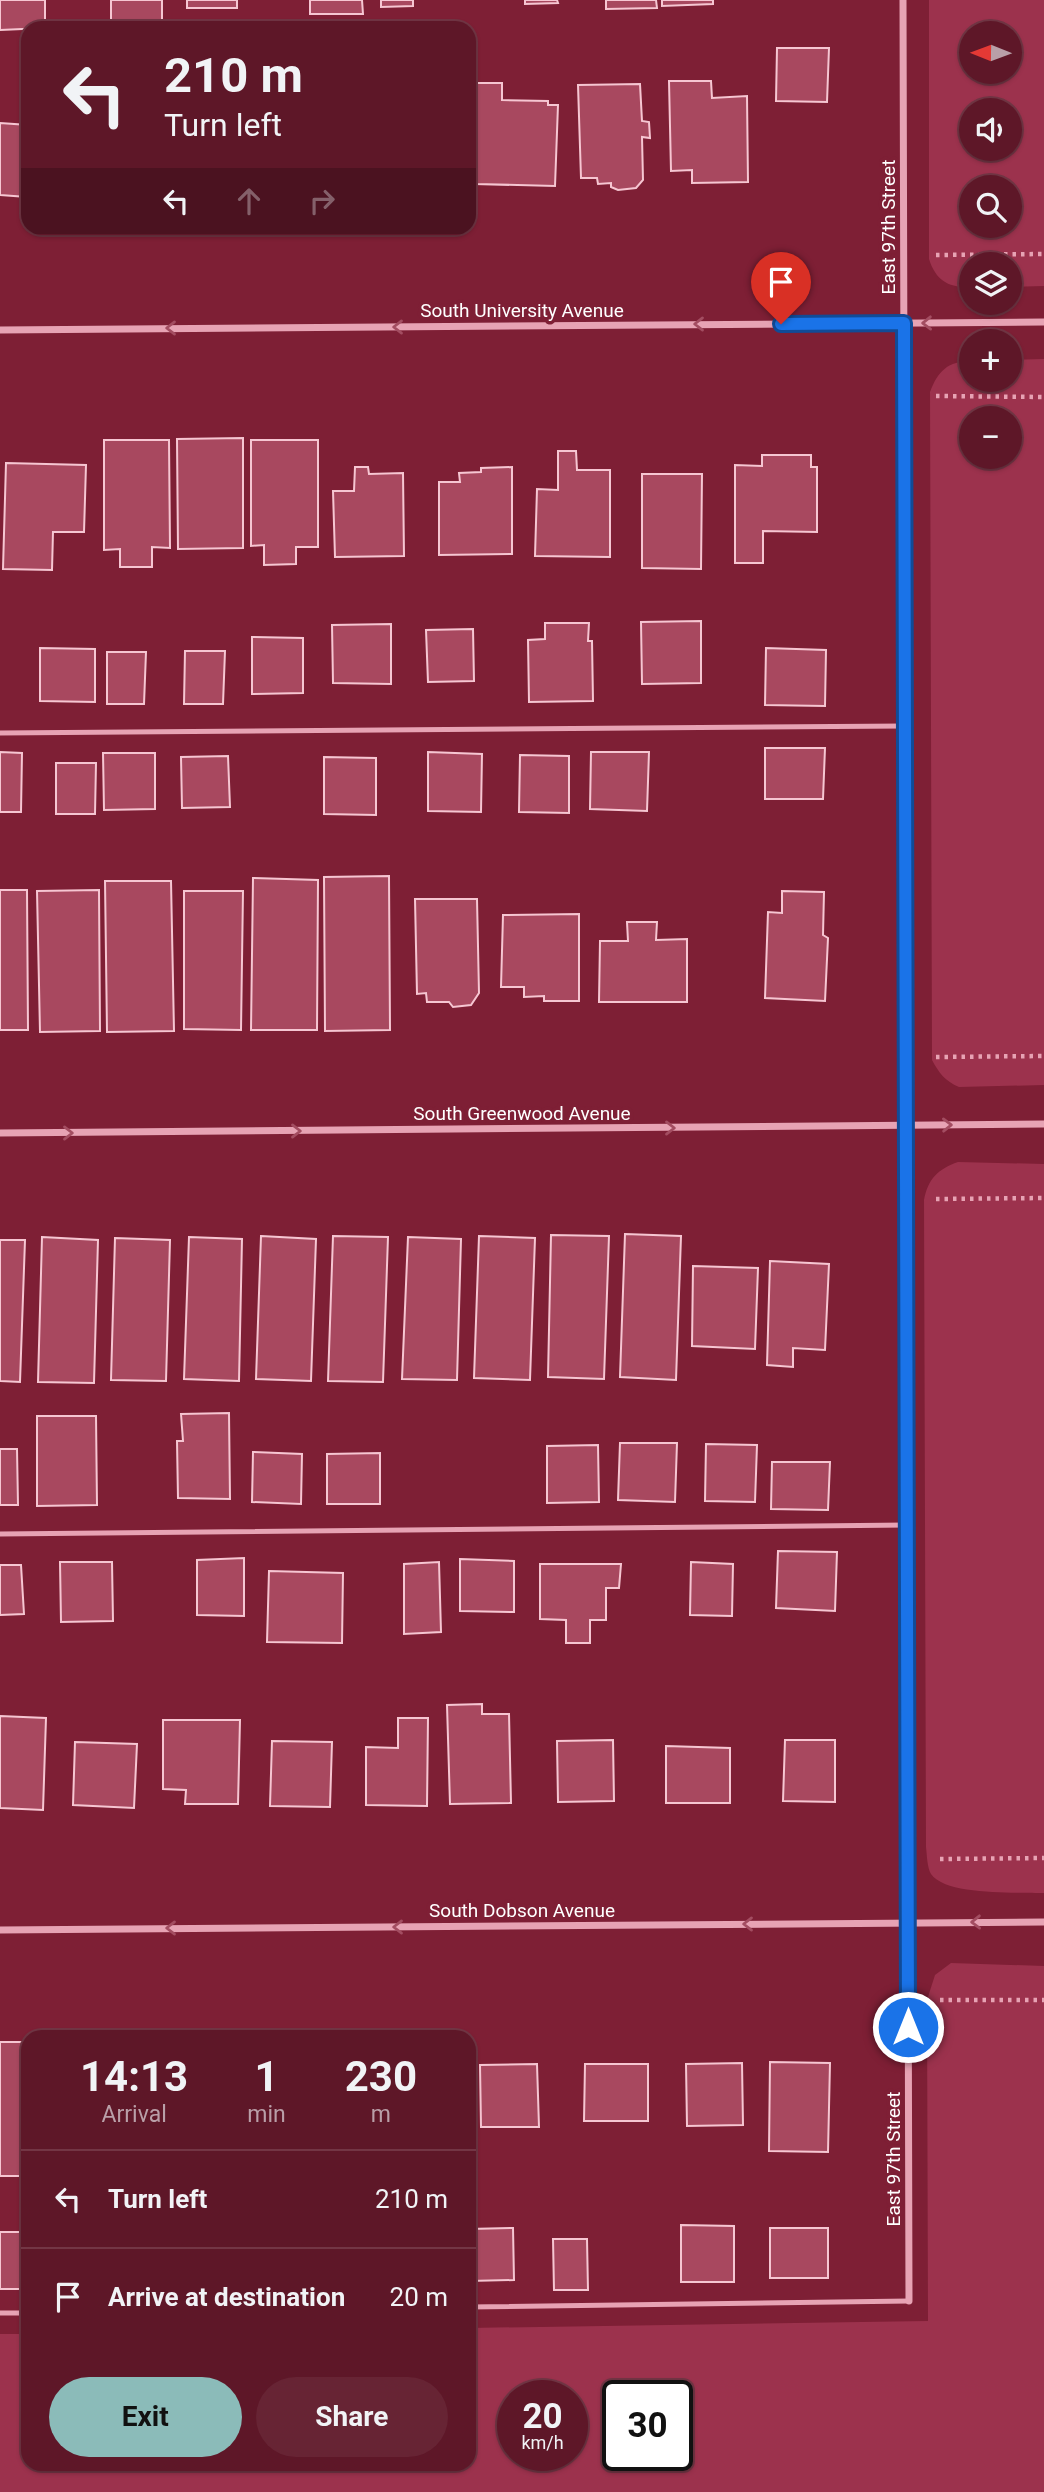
<!DOCTYPE html>
<html lang="en">
<head>
<meta charset="utf-8">
<style>
  body { margin:0; font-family:Roboto,sans-serif; background:#672434; color:#f1f3f6; height:100vh; display:flex; flex-direction:column; font-size:26px; white-space:nowrap }
  * { box-sizing:border-box; margin:0 }
  p { font-size:23px; color:#b99fa8 }
  .icon { flex:none; width:38px; height:38px; fill:none; stroke:currentColor; stroke-width:2; stroke-linecap:round; stroke-linejoin:round }
  .map { position:relative; flex:1; overflow:hidden }
  .details { position:absolute; left:21px; top:2030px; width:455px; height:441px; display:flex; flex-direction:column; background:#5e1728; border-radius:21px; box-shadow:0 2px 5px #0004,0 0 0 2px #733645 }
  .details>* { flex:none }
  .hud { position:absolute; left:21px; top:21px; width:455px; height:214px; border-radius:21px; box-shadow:0 2px 5px #0004,0 0 0 2px #733645; background:#5e1728; color:#f1f3f6; overflow:hidden }
  .needle { width:46px; rotate:271deg }
  .buttons { position:absolute; left:959px; top:21px; display:grid; gap:14px }
  .buttons a { display:grid; place-items:center; width:63px; height:63px; border-radius:50%; background:#5e1728; box-shadow:0 2px 5px #0004,0 0 0 2px #733645; font-size:35px }
  .speed { position:absolute; left:497px; top:2380px; display:flex; gap:14px; font-size:35px; font-weight:700; text-align:center }
  .speed>* { display:grid; place-content:center; width:91px; height:91px; border-radius:50%; background:#5e1728; box-shadow:0 2px 5px #0004,0 0 0 2px #733645; line-height:1 }
  .speed small { font-size:18px; font-weight:400 }
  .speed .limit { border:4px solid #111; border-radius:10px; background:#fff; color:#111 }
  .pin { position:absolute; display:grid; place-items:center; width:60px; height:60px; color:#fff; margin:-72px -30px; border-radius:50% 50% 50% 0; rotate:-45deg; box-shadow:0 0 7px #0007 }
  .pin .icon { rotate:45deg }
  .me { position:absolute; width:77px; margin:-38px; rotate:0deg; stroke-linejoin:round; filter:drop-shadow(0 0 5px #0008) }
  .turn { display:flex; align-items:center; gap:24px; height:147px; padding:0 28px; font-size:32px }
  .turn .icon { width:91px; height:91px; stroke-width:2.5 }
  .turn b { display:block; font-size:49px; line-height:60px }
  .lanes { display:flex; align-items:center; height:66px; padding:0 28px; background:#0003; justify-content:center; gap:35px; direction:ltr }
  .lanes .off { opacity:.35 }
  .eta { display:flex; justify-content:space-evenly; align-items:center; height:119px; text-align:center }
  .eta b { font-size:42px; font-weight:700; line-height:49px }
  .action { display:flex; gap:14px; margin-top:auto; padding:14px 28px }
  .action a { flex:1; height:80px; border-radius:42px; background:#8bbbb9; color:#111; font-size:28px; font-weight:700; line-height:80px; text-align:center }
  .action a+a { background:#672434; color:#f1f3f6 }
  ul { padding:0; list-style:none }
  li { display:flex; align-items:center; gap:21px; height:98px; padding:0 28px; border-top:2px solid #733645 }
  li div { flex:1 }
  li b { display:block; font-size:26px }
  li em { font-style:normal }
  .map>svg:first-child { display:block }
  .green { fill:#9c324d; fill-rule:evenodd }
  .building { fill:#a8485f; stroke:#f6c6d2; stroke-width:2 }
  .lines { fill:none; stroke-linecap:round; stroke-linejoin:round }
  .path { stroke:#e7a3b4; stroke-width:4.5; stroke-dasharray:3.5 5; stroke-linecap:butt }
  .service { stroke:#e7a3b4; stroke-width:5 }
  .minor { stroke:#e7a3b4; stroke-width:7 }
  .oneway { stroke:#a34d61 }
  .route-casing { stroke:#114b97; stroke-width:18 }
  .route { stroke:#1a73e8; stroke-width:12 }
  .labels { text-anchor:middle; stroke-width:7; stroke-linejoin:round; paint-order:stroke }
  .street-label { font-size:19px; fill:#fff; stroke:#7e1f35 }
</style>
</head>
<body>
<div class="map">
<svg width="1044" height="2492" viewBox="0 0 1044 2492">
  <rect width="100%" height="100%" fill="#7e1f35"/>
  <g class="green">
    <path d="M929,0H1044V286L1010,287V264H971V287C949,288 936,281 929,259ZM971,33H1010V72H971ZM971,110H1010V149H971ZM971,187H1010V226H971Z"/>
    <path d="M1044,359V1085L959,1087C945,1081 939,1073 932,1060L930,392C938,371 948,361 971,361V380H1010V360ZM971,418H1010V457H971Z"/>
    <path d="M958,1162L1044,1164V1893C1018,1892 946,1896 931,1874C927,1867 927,1855 926,1847L924,1200C928,1179 938,1169 958,1162Z"/>
    <path d="M951,1963L1044,1966V2492H0V2334H28V2464H469V2328L928,2321L927,2000L935,1975ZM513,2396H572V2455H513ZM618,2396H677V2455H618Z"/>
  </g>
  <g class="building">
    <polygon points="0,0 45,0 45,28 0,30"/>
    <rect x="111" y="0" width="51" height="28"/>
    <rect x="187" y="0" width="50" height="8"/>
    <polygon points="310,0 362,0 363,14 310,14"/>
    <polygon points="381,0 413,0 413,6 381,7"/>
    <polygon points="525,0 557,0 558,3 525,4"/>
    <polygon points="606,0 656,0 657,8 606,9"/>
    <polygon points="662,0 713,0 713,4 662,6"/>
    <polygon points="777,48 829,48 827,102 776,101"/>
    <polygon points="669,81 711,81 712,98 747,96 748,182 692,183 692,170 671,171"/>
    <polygon points="477,83 502,83 502,100 548,101 548,105 558,105 555,186 475,184"/>
    <polygon points="640,84 642,121 649,122 650,138 642,137 643,180 636,188 618,190 611,187 611,183 598,184 597,178 581,178 578,85"/>
    <polygon points="0,123 28,125 28,199 27,197 0,195"/>
    <polygon points="243,438 243,548 178,549 177,439"/>
    <polygon points="104,440 169,440 170,548 152,547 152,567 120,567 120,549 104,550"/>
    <polygon points="251,440 318,440 318,547 296,547 296,564 264,565 264,545 251,546"/>
    <polygon points="558,451 576,451 577,470 610,470 610,557 535,556 537,489 558,490"/>
    <polygon points="762,455 811,455 811,467 817,467 817,532 763,531 763,563 735,563 735,465 762,466"/>
    <polygon points="6,463 86,465 84,532 53,532 52,570 3,569"/>
    <polygon points="355,467 368,467 369,474 403,473 404,556 335,557 333,491 354,491"/>
    <polygon points="512,467 512,554 439,555 439,482 460,482 459,473 481,472 481,468"/>
    <polygon points="642,474 702,474 701,569 642,568"/>
    <polygon points="701,621 701,683 642,684 641,622"/>
    <polygon points="545,623 589,623 588,641 592,641 593,701 529,702 528,640 545,639"/>
    <polygon points="391,624 391,684 333,683 332,625"/>
    <polygon points="473,629 474,681 428,682 426,630"/>
    <polygon points="252,637 303,638 303,693 252,694"/>
    <polygon points="40,648 95,649 95,702 40,701"/>
    <polygon points="766,648 826,650 825,706 765,705"/>
    <polygon points="185,651 225,651 223,704 184,704"/>
    <polygon points="107,652 146,652 144,704 107,704"/>
    <polygon points="765,748 825,748 823,799 765,799"/>
    <polygon points="0,752 22,753 21,812 0,812"/>
    <polygon points="428,752 482,754 481,812 428,811"/>
    <polygon points="591,752 649,752 647,811 590,809"/>
    <polygon points="103,753 155,753 155,809 104,810"/>
    <polygon points="520,755 569,756 569,813 519,812"/>
    <polygon points="228,756 230,807 182,808 181,757"/>
    <polygon points="324,757 376,758 376,815 324,814"/>
    <polygon points="56,763 96,763 95,814 56,814"/>
    <polygon points="389,876 390,1030 325,1031 324,877"/>
    <polygon points="253,878 318,880 317,1030 251,1030"/>
    <polygon points="105,881 171,881 174,1031 107,1032"/>
    <polygon points="0,890 27,890 28,1030 0,1030"/>
    <polygon points="99,890 100,1031 40,1032 37,891"/>
    <polygon points="184,891 243,891 241,1030 184,1029"/>
    <polygon points="782,891 824,892 823,935 828,938 825,1001 765,998 768,912 782,913"/>
    <polygon points="415,899 477,899 479,993 471,1005 453,1007 449,1002 427,1002 426,993 417,994"/>
    <polygon points="579,914 579,1001 544,1001 544,996 524,997 524,987 501,987 503,915"/>
    <polygon points="627,922 657,922 656,940 687,939 687,1002 599,1002 600,941 628,941"/>
    <polygon points="625,1234 681,1236 676,1380 620,1377"/>
    <polygon points="551,1235 609,1236 604,1379 548,1377"/>
    <polygon points="261,1236 316,1239 311,1381 256,1379"/>
    <polygon points="333,1236 388,1237 383,1382 328,1381"/>
    <polygon points="479,1236 535,1238 530,1380 474,1378"/>
    <polygon points="42,1237 98,1240 94,1383 38,1382"/>
    <polygon points="189,1237 242,1239 239,1381 184,1379"/>
    <polygon points="408,1237 461,1239 457,1380 402,1379"/>
    <polygon points="115,1238 170,1240 166,1381 111,1380"/>
    <polygon points="0,1240 25,1240 20,1382 0,1381"/>
    <polygon points="770,1261 829,1264 825,1350 793,1348 793,1367 767,1365"/>
    <polygon points="693,1266 758,1268 755,1349 692,1346"/>
    <polygon points="229,1413 230,1499 178,1498 177,1441 183,1441 181,1414"/>
    <polygon points="37,1416 96,1416 97,1505 37,1506"/>
    <polygon points="620,1443 677,1443 675,1502 618,1500"/>
    <polygon points="706,1444 757,1445 755,1502 705,1501"/>
    <polygon points="598,1445 599,1502 547,1503 547,1446"/>
    <polygon points="0,1449 17,1449 18,1505 0,1505"/>
    <polygon points="253,1452 302,1454 301,1504 252,1502"/>
    <polygon points="380,1453 380,1504 327,1504 327,1454"/>
    <polygon points="772,1462 830,1462 828,1510 771,1509"/>
    <polygon points="778,1551 837,1552 835,1611 776,1608"/>
    <polygon points="244,1558 244,1616 197,1615 197,1560"/>
    <polygon points="460,1559 514,1561 514,1612 460,1611"/>
    <polygon points="60,1562 112,1562 113,1621 61,1622"/>
    <polygon points="439,1562 441,1632 404,1634 404,1564"/>
    <polygon points="691,1562 733,1564 732,1616 690,1615"/>
    <polygon points="540,1564 621,1564 619,1588 606,1588 606,1620 590,1620 590,1643 566,1643 566,1620 540,1619"/>
    <polygon points="0,1565 21,1565 24,1614 0,1615"/>
    <polygon points="269,1571 343,1573 342,1643 267,1642"/>
    <polygon points="482,1704 482,1714 509,1714 511,1803 450,1804 447,1705"/>
    <polygon points="0,1716 46,1718 43,1810 0,1808"/>
    <polygon points="398,1718 428,1718 427,1806 366,1805 366,1747 398,1748"/>
    <polygon points="163,1720 240,1720 238,1804 185,1804 186,1790 163,1789"/>
    <polygon points="613,1740 614,1801 558,1802 557,1741"/>
    <polygon points="785,1740 835,1740 835,1802 783,1801"/>
    <polygon points="272,1741 332,1742 330,1807 270,1806"/>
    <polygon points="75,1742 137,1744 134,1808 73,1805"/>
    <polygon points="666,1746 730,1748 730,1803 666,1803"/>
    <rect x="0" y="2042" width="28" height="134"/>
    <polygon points="770,2062 830,2063 828,2152 769,2151"/>
    <polygon points="742,2063 743,2125 687,2126 686,2064"/>
    <polygon points="537,2064 539,2127 481,2127 480,2065"/>
    <polygon points="585,2064 648,2064 648,2121 584,2121"/>
    <polygon points="681,2225 734,2226 734,2282 681,2282"/>
    <polygon points="513,2228 514,2280 469,2281 469,2229"/>
    <rect x="770" y="2228" width="58" height="50"/>
    <rect x="0" y="2232" width="28" height="57"/>
    <polygon points="553,2239 587,2239 588,2290 554,2290"/>
  </g>
  <g class="lines">
    <g class="path">
      <polyline points="936,255 1044,254"/>
      <polyline points="936,396 1044,397"/>
      <polyline points="936,1057 1044,1056"/>
      <polyline points="936,1199 1044,1198"/>
      <polyline points="940,1859 1044,1858"/>
      <polyline points="940,2000 1044,2000"/>
    </g>
    <g class="service">
      <polyline points="0,733 905,726"/>
      <polyline points="0,1534 907,1525"/>
      <polyline points="469,2307 909,2301"/>
      <polyline points="0,2313 28,2313"/>
    </g>
    <g class="minor">
      <polyline points="903,0 909,2301"/>
      <polyline points="0,330 1044,322"/>
      <polyline points="0,1133 1044,1124"/>
      <polyline points="0,1930 1044,1922"/>
    </g>
  </g>
  <defs><path id="oneway-chevron" d="M-2-3.5L2.5 0L-2 3.5" fill="none" stroke-width="1.6" stroke-linecap="round" stroke-linejoin="round" transform="scale(1.75)"/></defs>
  <g class="oneway">
    <use href="#oneway-chevron" transform="translate(927 323) rotate(179)"/>
    <use href="#oneway-chevron" transform="translate(699 324) rotate(180)"/>
    <use href="#oneway-chevron" transform="translate(398 327) rotate(180)"/>
    <use href="#oneway-chevron" transform="translate(171 328) rotate(180)"/>
    <use href="#oneway-chevron" transform="translate(947 1125) rotate(-1)"/>
    <use href="#oneway-chevron" transform="translate(670 1128)"/>
    <use href="#oneway-chevron" transform="translate(296 1131)"/>
    <use href="#oneway-chevron" transform="translate(68 1133)"/>
    <use href="#oneway-chevron" transform="translate(976 1922) rotate(179)"/>
    <use href="#oneway-chevron" transform="translate(748 1924) rotate(180)"/>
    <use href="#oneway-chevron" transform="translate(398 1927) rotate(180)"/>
    <use href="#oneway-chevron" transform="translate(171 1928) rotate(180)"/>
  </g>
  <g class="lines">
    <g class="route-casing">
      <polyline id="route" points="781,324 904,323 908,2027"/>
    </g>
    <use href="#route" class="route"/>
  </g>
  <g class="labels">
    <g class="street-label">
      <text transform="translate(888 227) rotate(-90)" y="7">East 97th Street</text>
      <text x="522" y="317">South University Avenue</text>
      <text x="522" y="1120">South Greenwood Avenue</text>
      <text x="522" y="1917">South Dobson Avenue</text>
      <text transform="translate(893 2159) rotate(-90)" y="7">East 97th Street</text>
    </g>
  </g>
</svg>
<div class="buttons">
<a><svg class="needle" viewBox="-14 -14 28 28"><path d="M0-13l5 13h-10z" fill="#e53935"/><path d="M0 13l5-13h-10z" fill="#b99fa8"/></svg></a>
<a><svg class="icon" aria-label="sound" viewBox="0 0 24 24"><path d="M4 9h4l5-4v14l-5-4H4zM17 9q2 3 0 6"/></svg></a>
<a><svg class="icon" aria-label="search" viewBox="0 0 24 24"><circle cx="10" cy="10" r="6"/><path d="M15 15l6 6"/></svg></a>
<a><svg class="icon" aria-label="layers" viewBox="0 0 24 24"><path d="M12 4l9 5-9 5-9-5zM3 14l9 5 9-5"/></svg></a>
<a>+</a>
<a>−</a>
</div>
<div class="speed"><div>20<small>km/h</small></div><div class="limit">30</div></div>
<div class="pin" style="left:781px;top:324px;background:#d93025"><svg class="icon" aria-label="arrive" viewBox="0 0 24 24"><path d="M6 21V4h12l-3 4 3 4H6"/></svg></div>
<svg class="me" style="left:908px;top:2027px" viewBox="-20 -20 40 40"><circle r="17" fill="#1a73e8" stroke="#fff" stroke-width="3"/><path d="M0-11L8 9 0 5-8 9z" fill="#fff"/></svg>
<div class="hud">
<div class="turn"><svg class="icon" aria-label="left" viewBox="0 0 24 24"><path d="M17 20v-9H6M10 6l-5 5 5 5"/></svg><div><b>210 m</b>Turn left</div></div>
<div class="lanes"><svg class="icon" aria-label="left" viewBox="0 0 24 24"><path d="M17 20v-9H6M10 6l-5 5 5 5"/></svg><svg class="icon off" aria-label="ahead" viewBox="0 0 24 24"><path d="M12 20V5M6 11l6-6 6 6"/></svg><svg class="icon off" aria-label="right" viewBox="0 0 24 24"><path d="M7 20v-9h11M14 6l5 5-5 5"/></svg></div>
</div>
<section class="details">
<div class="eta">
<div><b>14:13</b><p>Arrival</p></div>
<div><b>1</b><p>min</p></div>
<div><b>230</b><p>m</p></div>
</div>
<ul>
<li><svg class="icon" aria-label="left" viewBox="0 0 24 24"><path d="M17 20v-9H6M10 6l-5 5 5 5"/></svg><div><b>Turn left</b></div><em>210 m</em></li>
<li><svg class="icon" aria-label="arrive" viewBox="0 0 24 24"><path d="M6 21V4h12l-3 4 3 4H6"/></svg><div><b>Arrive at destination</b></div><em>20 m</em></li>
</ul>
<div class="action"><a>Exit</a><a>Share</a></div>
</section>
</div>
</body>
</html>
